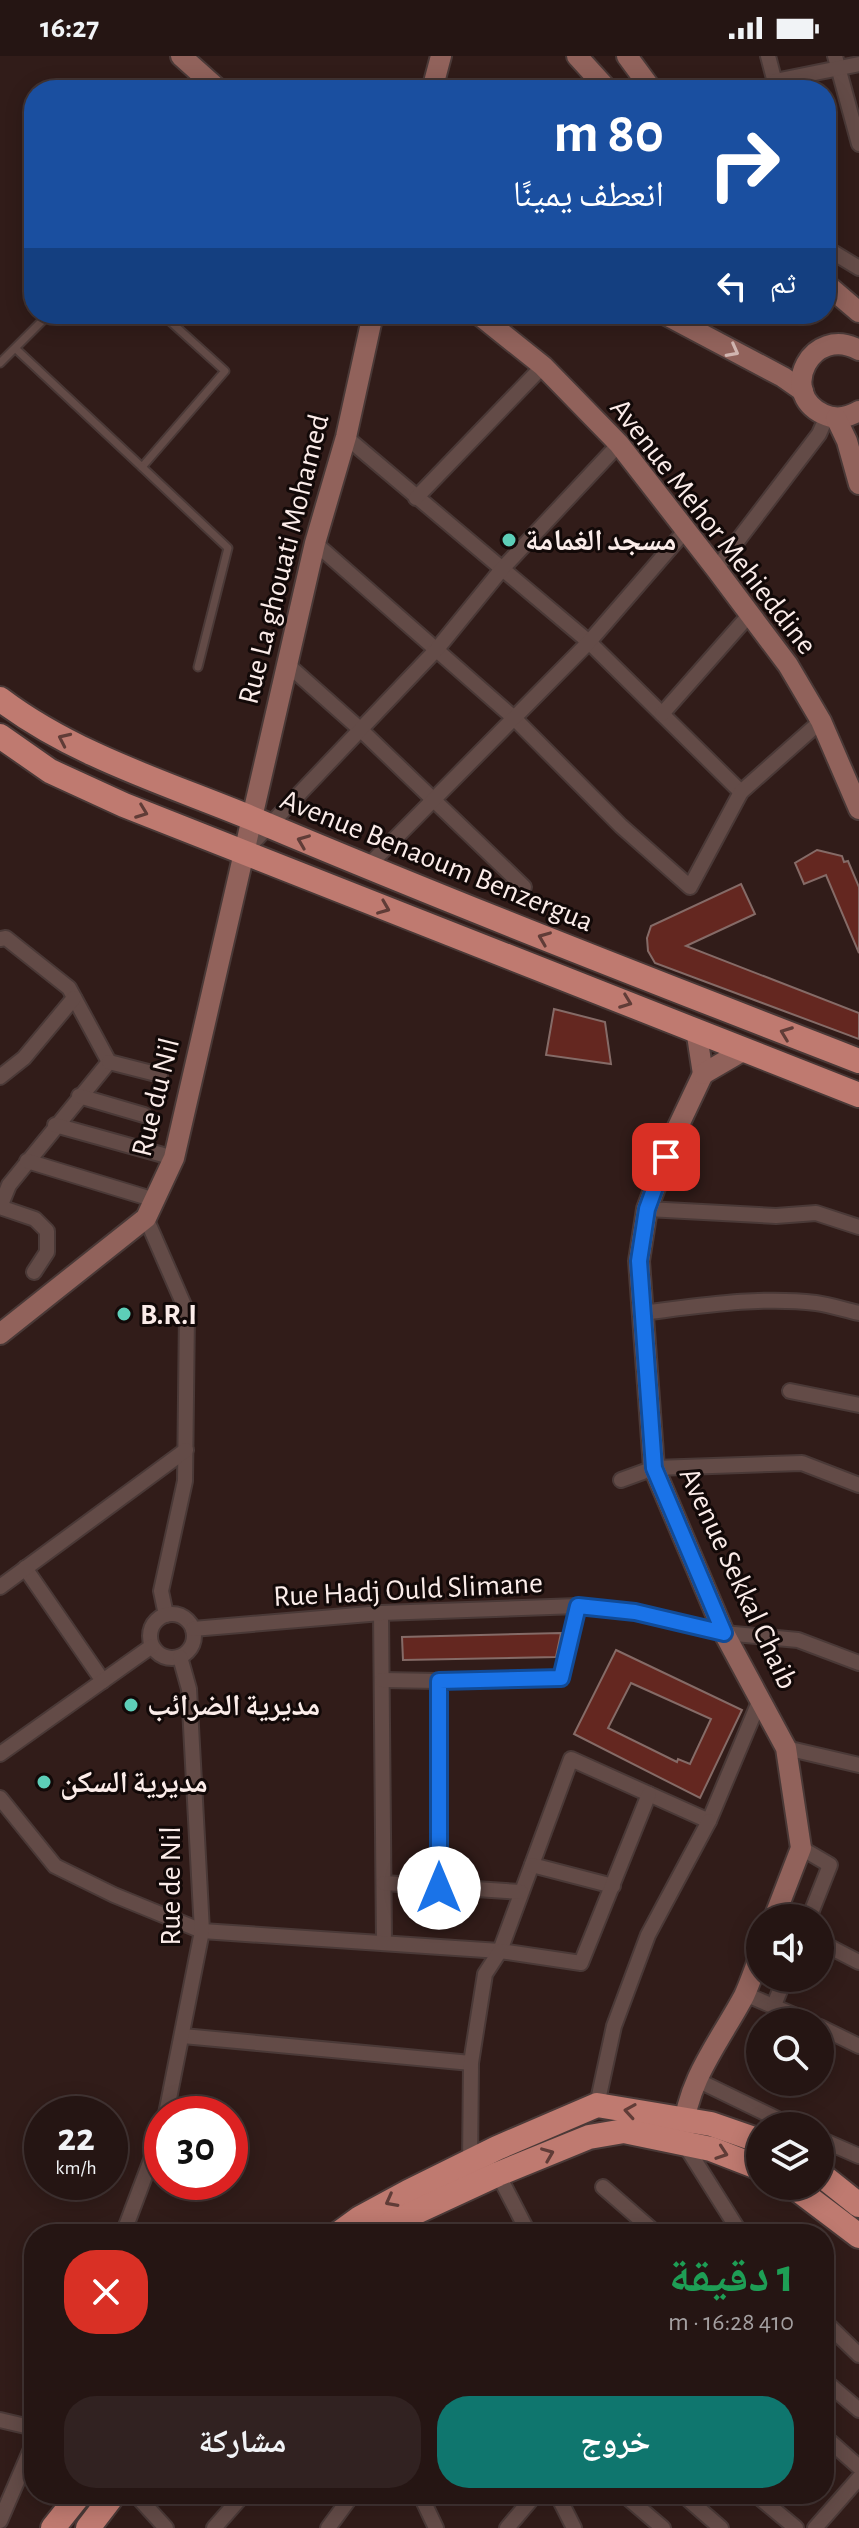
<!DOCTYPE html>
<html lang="ar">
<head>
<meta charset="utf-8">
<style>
  body { margin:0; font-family:"Alegreya Sans","Noto Naskh Arabic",sans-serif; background:#312221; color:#f1f3f6; direction:rtl; height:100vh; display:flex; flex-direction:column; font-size:30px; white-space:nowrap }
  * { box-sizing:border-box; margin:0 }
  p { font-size:26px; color:#a39fa0 }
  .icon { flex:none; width:44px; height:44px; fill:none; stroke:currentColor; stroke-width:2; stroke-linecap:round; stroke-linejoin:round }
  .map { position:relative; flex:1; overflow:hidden; direction:ltr }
  .side { position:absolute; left:24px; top:2168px; width:810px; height:280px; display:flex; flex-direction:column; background:#251513; border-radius:32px; box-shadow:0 4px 20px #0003,0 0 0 2px #423433; direction:rtl }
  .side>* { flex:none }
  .banner { position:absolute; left:24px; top:24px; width:812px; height:244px; border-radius:32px; box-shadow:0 4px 20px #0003,0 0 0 2px #423433; direction:rtl; background:#1a4fa0; color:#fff; overflow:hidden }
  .tools { position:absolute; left:746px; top:1848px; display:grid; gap:16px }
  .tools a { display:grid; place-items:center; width:88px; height:88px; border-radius:50%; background:#251513; box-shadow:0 4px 20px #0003,0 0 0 2px #423433; font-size:40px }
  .speed { position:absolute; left:24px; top:2040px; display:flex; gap:16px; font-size:40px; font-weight:700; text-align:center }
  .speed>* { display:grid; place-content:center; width:104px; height:104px; border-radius:50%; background:#251513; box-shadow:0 4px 20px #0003,0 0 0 2px #423433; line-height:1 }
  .speed small { font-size:20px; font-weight:400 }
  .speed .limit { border:12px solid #d22; background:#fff; color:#111 }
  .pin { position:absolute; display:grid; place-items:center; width:68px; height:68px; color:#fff; margin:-34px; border-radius:16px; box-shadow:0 4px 12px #0006 }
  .me { position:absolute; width:88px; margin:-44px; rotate:0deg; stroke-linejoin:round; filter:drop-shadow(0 0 6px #0008) }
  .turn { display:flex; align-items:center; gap:28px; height:168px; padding:0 40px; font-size:36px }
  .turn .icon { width:104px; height:104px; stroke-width:2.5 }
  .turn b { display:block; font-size:56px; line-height:68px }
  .then { display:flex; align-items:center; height:76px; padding:0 40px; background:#0003; gap:16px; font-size:30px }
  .round { display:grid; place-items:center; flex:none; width:84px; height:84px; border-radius:32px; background:#312221 }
  .summary { display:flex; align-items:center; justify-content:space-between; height:136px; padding:0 40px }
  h1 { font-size:48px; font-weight:700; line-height:60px; color:#1e9e55 }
  .primary-button { display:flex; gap:16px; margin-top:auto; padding:16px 40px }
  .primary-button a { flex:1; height:92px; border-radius:32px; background:#0f766e; color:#fff; font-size:32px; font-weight:700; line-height:92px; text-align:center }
  .primary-button a+a { background:#312221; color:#f1f3f6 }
  .status { display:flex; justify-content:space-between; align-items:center; height:56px; padding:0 40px; background:#251513; direction:ltr }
  .status svg { height:22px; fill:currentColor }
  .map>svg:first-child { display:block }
  .building { fill:#642720; stroke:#856b67; stroke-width:2; fill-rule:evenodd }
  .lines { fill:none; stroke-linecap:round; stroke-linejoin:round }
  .lane-casing { stroke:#4a3937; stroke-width:11 }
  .street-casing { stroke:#4a3937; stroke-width:18 }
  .secondary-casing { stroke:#4a3937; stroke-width:24 }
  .primary-casing { stroke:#4a3937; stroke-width:28 }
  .lane { stroke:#634b47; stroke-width:7 }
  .street { stroke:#634b47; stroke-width:14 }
  .secondary { stroke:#91625b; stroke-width:20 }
  .primary { stroke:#bf7a70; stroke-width:24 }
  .oneway { stroke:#d1b5b0 }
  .oneway2 { stroke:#603c37 }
  .route-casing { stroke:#114b97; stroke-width:20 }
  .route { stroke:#1a73e8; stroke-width:14 }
  .poi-dot { fill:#5dceb8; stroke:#120908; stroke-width:3 }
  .labels { text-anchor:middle; stroke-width:6; stroke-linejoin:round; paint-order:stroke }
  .street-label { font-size:30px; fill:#fbece9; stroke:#120908 }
  .poi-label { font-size:30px; font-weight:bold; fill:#fbece9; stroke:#120908; text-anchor:start }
</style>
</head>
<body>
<div class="status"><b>16:27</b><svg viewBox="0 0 49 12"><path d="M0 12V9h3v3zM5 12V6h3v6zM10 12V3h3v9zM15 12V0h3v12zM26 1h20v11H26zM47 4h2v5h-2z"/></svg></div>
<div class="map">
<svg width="859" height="2472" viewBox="0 0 859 2472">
  <rect width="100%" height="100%" fill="#311c19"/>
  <g class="building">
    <polygon points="817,794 842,800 844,806 848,805 859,831 859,897 826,819 804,828 795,807"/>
    <polygon points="741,828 755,858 686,890 859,957 859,983 655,907 648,895 647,882 651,870"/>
    <polygon points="554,953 605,966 611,1008 546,999"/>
    <polygon points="561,1577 556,1601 403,1604 402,1581"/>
    <path d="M616,1594L742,1654L700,1742L574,1678ZM631,1627L711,1663L690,1708L678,1703L677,1706L608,1672Z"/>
  </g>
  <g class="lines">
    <g class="lane-casing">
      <g id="lane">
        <polyline points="16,293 142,411 225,315 162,258"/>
        <polyline points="0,307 49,258"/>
        <polyline points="142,411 228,492 198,611"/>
      </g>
    </g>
    <g class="street-casing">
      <g id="street">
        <polyline points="768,0 777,34"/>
        <polyline points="835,0 859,88"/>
        <polyline points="775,25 859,8"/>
        <polyline points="826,192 859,212"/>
        <polyline points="346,381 589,586 741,736"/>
        <polyline points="416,442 543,310"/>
        <polyline points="315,487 514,662 621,770 690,831 741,736 821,665"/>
        <polyline points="716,513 819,378 827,360"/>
        <polyline points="288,609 361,674 524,831"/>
        <polyline points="662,658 750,558"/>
        <polyline points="244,796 437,593 502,513 619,388"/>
        <polyline points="367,811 589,586 685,475"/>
        <polyline points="0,883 6,882 69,932 109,1006 9,1129 0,1151 35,1163 47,1175 47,1196 34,1216"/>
        <polyline points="109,1006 160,1019"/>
        <polyline points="0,1021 24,1002 74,942"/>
        <polyline points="79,1040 144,1059"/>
        <polyline points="55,1069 174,1102"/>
        <polyline points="27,1105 155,1144"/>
        <polyline points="647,1153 776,1160 816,1157 859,1171"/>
        <polyline points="146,1162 187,1256 185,1425 161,1535 166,1559"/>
        <path d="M642,1257C699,1250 759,1240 816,1247C831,1249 845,1254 859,1257"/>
        <polyline points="790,1335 859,1349"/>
        <polyline points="621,1424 654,1412 802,1407 859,1429"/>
        <polyline points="25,1512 103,1625"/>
        <polyline points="0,1531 186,1394"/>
        <polyline points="381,1557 384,1887"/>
        <circle cx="172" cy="1580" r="22"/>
        <polyline points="193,1573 381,1557 578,1550 635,1556 724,1577 798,1584 859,1607"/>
        <polyline points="382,1624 439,1625"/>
        <polyline points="786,1692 859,1709"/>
        <polyline points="0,1698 152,1590"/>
        <polyline points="0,1742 55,1810 114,1839 202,1875 500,1895 571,1703 709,1765 759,1646"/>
        <polyline points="801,1792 830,1809 809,1862"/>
        <polyline points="532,1809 613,1830"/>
        <polyline points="384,1827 521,1836"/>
        <polyline points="439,1832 439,1625 561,1622 578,1550"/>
        <polyline points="820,1886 859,1906"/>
        <polyline points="745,1938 810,1966"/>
        <polyline points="774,1949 785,1922"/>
        <polyline points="820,1971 859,1990"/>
        <polyline points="183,1980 471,2007"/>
        <polyline points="695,2023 792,2070"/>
        <polyline points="597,2049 614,1970 648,1879 709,1765"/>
        <polyline points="166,2058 202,1875 189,1633 180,1601"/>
        <polyline points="820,2083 859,2100"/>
        <polyline points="683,2086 741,2178"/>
        <polyline points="470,2110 471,2007 485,1918 500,1895 581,1907 649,1738"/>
        <polyline points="498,2118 529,2178"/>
        <polyline points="603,2131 657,2178"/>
        <polyline points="123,2178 162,2075"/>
        <polyline points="824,2265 859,2299"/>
        <polyline points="824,2324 859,2354"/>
        <polyline points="0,2364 34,2372"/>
        <polyline points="824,2380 859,2411"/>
        <polyline points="135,2438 166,2472"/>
        <polyline points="420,2438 436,2472"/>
        <polyline points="557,2438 574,2472"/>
        <polyline points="623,2438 663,2472"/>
        <polyline points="682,2438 721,2472"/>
        <polyline points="755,2438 796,2472"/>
        <polyline points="0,2465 34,2386"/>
        <polyline points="214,2472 244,2438"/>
        <polyline points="328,2472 353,2438"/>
        <polyline points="507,2472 536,2438"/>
        <polyline points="815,2472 859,2422"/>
      </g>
    </g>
    <g class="secondary-casing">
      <g id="secondary">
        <polyline points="181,0 219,34"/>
        <polyline points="577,0 608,34"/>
        <polyline points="627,0 652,34"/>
        <polyline points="432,34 441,0"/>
        <polyline points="826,228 859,256"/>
        <polyline points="478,258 543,310 619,388 716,513 788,609 821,665 859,753"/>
        <polyline points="664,258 783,321 803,335"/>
        <path d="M859,294C812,268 777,336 823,358C835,364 847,362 859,355"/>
        <polyline points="836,362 847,385 859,428"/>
        <polyline points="696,973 703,1018"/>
        <polyline points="703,1018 676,1075 647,1153 639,1205 654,1412 724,1577 786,1692 801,1792 774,1862"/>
        <polyline points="703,1018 746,993"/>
        <polyline points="0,1278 146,1162 174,1102 315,487 346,381 373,258"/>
        <path d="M683,2077C687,2024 720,1985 744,1940C750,1927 755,1912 760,1899"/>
      </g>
    </g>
    <g class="primary-casing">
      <g id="primary">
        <path d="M0,643C74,699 166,727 251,762C452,847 655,926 859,1005"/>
        <polyline points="0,680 50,715 124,749 859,1039"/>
        <polyline points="820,2118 859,2149"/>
        <polyline points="793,2130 859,2180"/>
        <polyline points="338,2178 360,2162 408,2136 497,2092 597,2049 711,2068 760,2085"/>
        <polyline points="376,2178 390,2168 498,2118 589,2081 624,2075 711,2093 760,2112"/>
        <polyline points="53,2472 80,2438"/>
        <polyline points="88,2472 114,2438"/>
      </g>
    </g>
    <use href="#lane" class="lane"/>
    <use href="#street" class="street"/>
    <use href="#secondary" class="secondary"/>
    <use href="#primary" class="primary"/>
  </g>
  <defs><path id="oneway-chevron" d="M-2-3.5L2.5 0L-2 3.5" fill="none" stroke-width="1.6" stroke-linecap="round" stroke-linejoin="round" transform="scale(2)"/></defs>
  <use class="oneway" href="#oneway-chevron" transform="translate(733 295) rotate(28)"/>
  <g class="oneway2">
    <use href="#oneway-chevron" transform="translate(64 683) rotate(-155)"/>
    <use href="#oneway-chevron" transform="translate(142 756) rotate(21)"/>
    <use href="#oneway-chevron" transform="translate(303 785) rotate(-158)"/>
    <use href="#oneway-chevron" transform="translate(384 852) rotate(22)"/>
    <use href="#oneway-chevron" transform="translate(544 882) rotate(-158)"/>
    <use href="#oneway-chevron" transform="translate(626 946) rotate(21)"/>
    <use href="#oneway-chevron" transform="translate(786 977) rotate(-159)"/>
    <use href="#oneway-chevron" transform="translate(630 2055) rotate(-171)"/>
    <use href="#oneway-chevron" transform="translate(722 2097) rotate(19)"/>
    <use href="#oneway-chevron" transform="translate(548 2098) rotate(-22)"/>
    <use href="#oneway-chevron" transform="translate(391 2145) rotate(152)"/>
  </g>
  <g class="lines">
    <g class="route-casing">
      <polyline id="route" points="439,1832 439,1625 561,1622 578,1550 635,1556 724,1577 654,1412 639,1205 647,1153 666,1101"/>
    </g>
    <use href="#route" class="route"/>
  </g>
  <g class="poi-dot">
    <circle cx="509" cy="484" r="8"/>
    <circle cx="124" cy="1258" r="8"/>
    <circle cx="131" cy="1649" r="8"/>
    <circle cx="44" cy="1726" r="8"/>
  </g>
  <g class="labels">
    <g class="street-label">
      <text transform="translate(714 470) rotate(52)" y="10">Avenue Mehor Mehieddine</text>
      <text transform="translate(283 503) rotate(-76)" y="10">Rue La ghouati Mohamed</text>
      <text transform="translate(437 804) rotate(22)" y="10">Avenue Benaoum Benzergua</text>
      <text transform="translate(155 1041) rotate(-76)" y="10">Rue du Nil</text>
      <text transform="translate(739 1522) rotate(65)" y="10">Avenue Sekkal Chaib</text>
      <text transform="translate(408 1533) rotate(-3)" y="10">Rue Hadj Ould Slimane</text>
      <text transform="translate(170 1830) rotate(-90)" y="10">Rue de Nil</text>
    </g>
    <g class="poi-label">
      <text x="525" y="494">مسجد الغمامة</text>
      <text x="140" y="1268">B.R.I</text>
      <text x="147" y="1659">مديرية الضرائب</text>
      <text x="60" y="1736">مديرية السكن</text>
    </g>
  </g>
</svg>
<div class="tools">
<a><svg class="icon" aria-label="sound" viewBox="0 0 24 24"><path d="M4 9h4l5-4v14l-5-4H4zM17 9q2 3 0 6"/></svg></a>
<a><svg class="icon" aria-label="search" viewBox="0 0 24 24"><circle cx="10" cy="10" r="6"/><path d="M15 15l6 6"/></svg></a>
<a><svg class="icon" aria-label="layers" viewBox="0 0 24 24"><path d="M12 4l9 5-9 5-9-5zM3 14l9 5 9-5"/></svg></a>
</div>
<div class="speed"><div>22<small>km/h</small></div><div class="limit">30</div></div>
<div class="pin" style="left:666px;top:1101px;background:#d93025"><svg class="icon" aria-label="arrive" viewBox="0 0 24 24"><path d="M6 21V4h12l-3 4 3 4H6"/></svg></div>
<svg class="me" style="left:439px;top:1832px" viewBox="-20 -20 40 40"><circle r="19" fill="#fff"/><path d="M0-13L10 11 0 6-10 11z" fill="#1a73e8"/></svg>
<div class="banner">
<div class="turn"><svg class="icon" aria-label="right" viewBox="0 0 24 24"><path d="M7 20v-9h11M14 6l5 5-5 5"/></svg><div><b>80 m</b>انعطف يمينًا</div></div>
<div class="then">ثم<svg class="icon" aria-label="left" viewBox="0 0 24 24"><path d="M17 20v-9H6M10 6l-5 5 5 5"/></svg></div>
</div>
<section class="side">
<div class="summary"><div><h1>1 دقيقة</h1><p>410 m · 16:28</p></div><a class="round" style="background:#d93025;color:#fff"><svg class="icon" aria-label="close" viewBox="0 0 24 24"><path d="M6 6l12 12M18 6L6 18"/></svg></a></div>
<div class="primary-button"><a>خروج</a><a>مشاركة</a></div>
</section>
</div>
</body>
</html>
